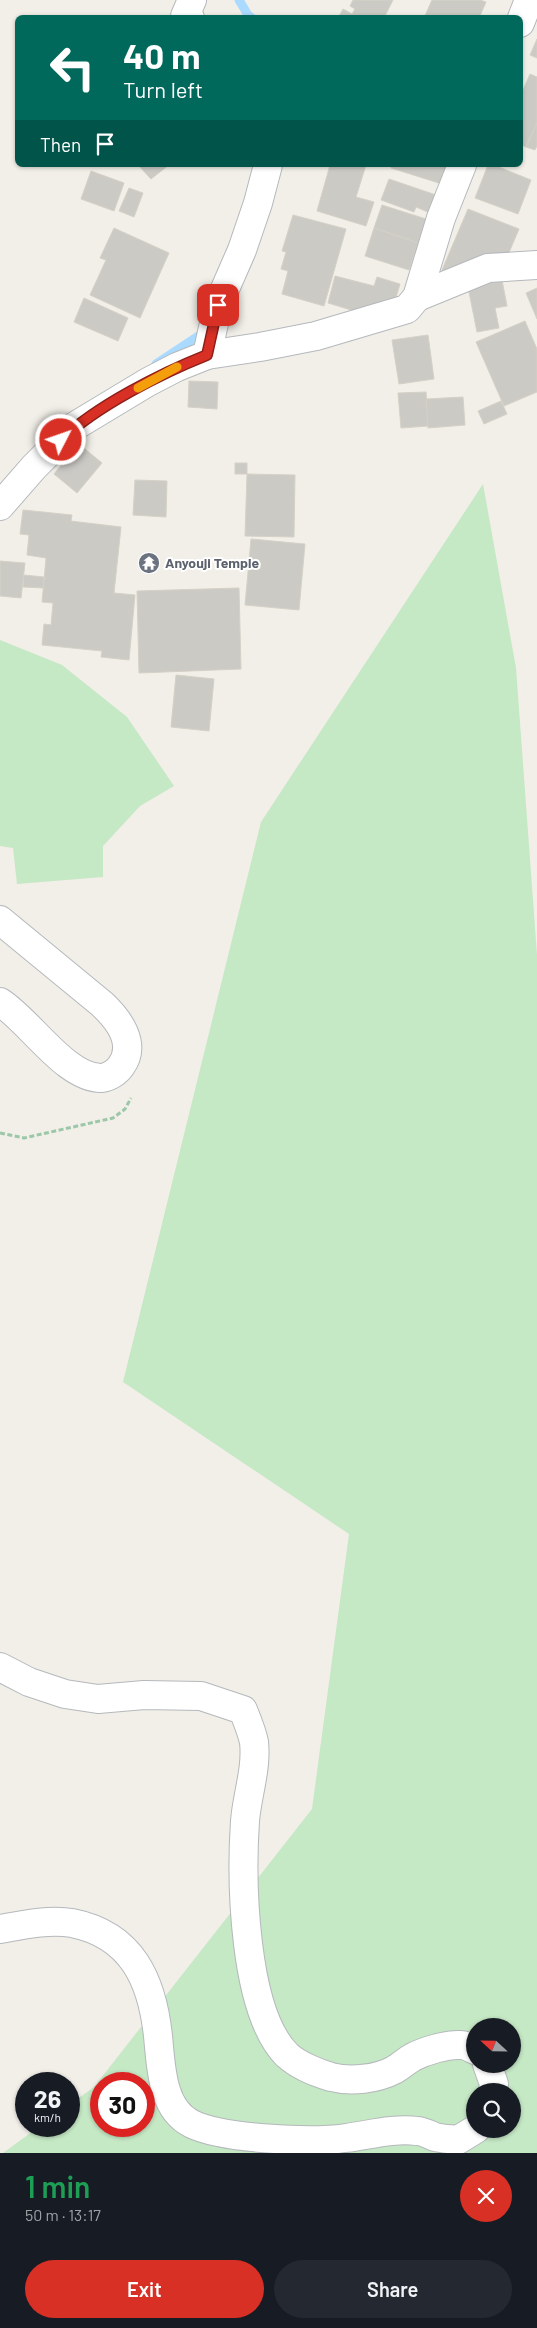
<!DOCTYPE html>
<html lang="en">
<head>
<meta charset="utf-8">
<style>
  body { margin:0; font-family:Barlow,sans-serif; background:#242831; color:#f1f3f6; height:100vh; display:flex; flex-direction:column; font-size:19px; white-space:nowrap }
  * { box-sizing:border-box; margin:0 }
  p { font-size:16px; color:#9ea1a6 }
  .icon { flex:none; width:28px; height:28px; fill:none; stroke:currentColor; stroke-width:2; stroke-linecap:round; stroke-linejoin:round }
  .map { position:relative; height:2153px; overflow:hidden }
  .drawer { display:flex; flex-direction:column; background:#171b24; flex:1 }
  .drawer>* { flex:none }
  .guide { position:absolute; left:15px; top:15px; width:508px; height:152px; border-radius:8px; box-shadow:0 1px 4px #0004; background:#00695c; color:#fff; overflow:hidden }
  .needle { width:32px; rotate:292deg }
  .buttons { position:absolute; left:466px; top:2018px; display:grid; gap:10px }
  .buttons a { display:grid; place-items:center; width:55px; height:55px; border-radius:50%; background:#171b24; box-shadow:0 1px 4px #0004; font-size:25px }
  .speed { position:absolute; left:15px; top:2072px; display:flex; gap:10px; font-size:25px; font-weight:700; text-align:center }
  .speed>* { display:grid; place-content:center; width:65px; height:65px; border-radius:50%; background:#171b24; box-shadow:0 1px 4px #0004; line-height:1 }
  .speed small { font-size:12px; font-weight:400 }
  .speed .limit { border:8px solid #d22; background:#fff; color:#111 }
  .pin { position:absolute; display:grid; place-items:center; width:42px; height:42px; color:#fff; margin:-21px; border-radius:10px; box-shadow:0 2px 8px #0006 }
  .me { position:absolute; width:55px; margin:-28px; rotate:49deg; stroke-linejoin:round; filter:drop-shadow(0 0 4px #0008) }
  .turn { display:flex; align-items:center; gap:18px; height:105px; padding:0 25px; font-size:22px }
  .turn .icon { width:65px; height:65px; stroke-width:2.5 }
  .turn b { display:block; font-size:35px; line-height:42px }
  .then { display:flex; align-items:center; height:48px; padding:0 25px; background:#0003; gap:10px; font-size:19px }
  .round { display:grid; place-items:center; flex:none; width:52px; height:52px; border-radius:26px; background:#242831 }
  .summary { display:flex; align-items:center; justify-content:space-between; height:85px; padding:0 25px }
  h1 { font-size:30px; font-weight:600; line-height:38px; color:#1e9e55 }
  .action { display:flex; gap:10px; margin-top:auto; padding:10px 25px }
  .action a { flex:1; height:58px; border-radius:30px; background:#d93025; color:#fff; font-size:20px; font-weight:600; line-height:58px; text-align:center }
  .action a+a { background:#242831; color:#f1f3f6 }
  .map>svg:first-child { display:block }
  .green { fill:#c5e8c5; fill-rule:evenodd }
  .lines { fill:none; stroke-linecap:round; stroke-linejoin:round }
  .stream { stroke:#aadaff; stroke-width:9 }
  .building { fill:#cccac5; stroke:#d6d1c6 }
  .minor-casing { stroke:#b5b8bc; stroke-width:30 }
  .path { stroke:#9cc7a9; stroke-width:3; stroke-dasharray:5 2.5; stroke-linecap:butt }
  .minor { stroke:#fff; stroke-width:28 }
  .route-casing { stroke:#8d1f18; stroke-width:12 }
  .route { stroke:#d93025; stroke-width:9 }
  .slow { stroke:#f59e0b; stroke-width:9 }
  .labels { text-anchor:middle; stroke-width:4; stroke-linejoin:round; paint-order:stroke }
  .worship-label { font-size:14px; font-weight:bold; fill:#5b616d; stroke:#fff; text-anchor:start }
</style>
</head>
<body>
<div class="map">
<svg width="537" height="2153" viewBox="0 0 537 2153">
  <rect width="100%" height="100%" fill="#f1efe8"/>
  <g class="green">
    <path d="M483,484L516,668L537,955V2153H3L40,2126H69V2105L94,2087L312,1809L349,1534L123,1382L261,822ZM475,2026H512V2064H475ZM101,2084H144V2126H101ZM475,2091H512V2129H475Z"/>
    <polygon points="0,640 62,665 127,717 174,786 140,806 103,846 103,877 17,884 13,848 0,846"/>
  </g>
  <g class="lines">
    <g class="stream">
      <polyline points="239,0 248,15 252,18"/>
      <polyline points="156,364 206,331"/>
    </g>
  </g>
  <g class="building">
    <polygon points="353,0 393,0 384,18 338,18 343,9 352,14 355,9 350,6"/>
    <polygon points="432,0 480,0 486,2 479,18 424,18"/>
    <polygon points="537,39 537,58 530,55"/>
    <polygon points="530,74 537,77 537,123 526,147 520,144 520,92 523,90"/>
    <polygon points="537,123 537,146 535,150 526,147"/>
    <polygon points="138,165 169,165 151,179"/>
    <polygon points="330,165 366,165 356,197 374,202 366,226 317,211"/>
    <polygon points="391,165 448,165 442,184 391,168"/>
    <polygon points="488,165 494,165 531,180 518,214 475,198"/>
    <polygon points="91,171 124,183 114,211 81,199"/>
    <polygon points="389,179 436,195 430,213 416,207 414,212 381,200"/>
    <polygon points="129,188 143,193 134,217 119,211"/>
    <polygon points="382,205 426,219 418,243 374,228"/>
    <polygon points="468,209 519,229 505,262 462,272 442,270"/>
    <polygon points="293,215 346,229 324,306 282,294 288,271 281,269 286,252 282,251"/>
    <polygon points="114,228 169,253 140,318 90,295 106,260 100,258"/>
    <polygon points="374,228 418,243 409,270 365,256"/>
    <polygon points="335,276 374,286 377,277 400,284 394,304 361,313 328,303"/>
    <polygon points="502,280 507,306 495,308 499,328 477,332 468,287"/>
    <polygon points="537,288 537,319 526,293"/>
    <polygon points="84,298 128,318 118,341 74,322"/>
    <polygon points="525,321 537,349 537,392 504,406 476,342"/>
    <polygon points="428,335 434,379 399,384 392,340"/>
    <polygon points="189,381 218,382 217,409 188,407"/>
    <polygon points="426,392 428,426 401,428 398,393"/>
    <polygon points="463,397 465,425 428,428 426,399"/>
    <polygon points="501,401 507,414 484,424 478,411"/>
    <polygon points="79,444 102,463 77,493 54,474"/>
    <rect x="235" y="463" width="12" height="11"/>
    <polygon points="247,474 295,475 294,537 245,536"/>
    <polygon points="135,480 167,481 166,517 133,515"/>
    <polygon points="23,510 72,515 71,521 121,527 114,593 135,595 129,660 101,657 102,651 42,645 44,624 51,625 53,603 42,602 46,558 27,555 29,535 20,534"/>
    <polygon points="251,539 305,544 299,610 245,605"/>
    <polygon points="0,561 25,563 21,598 0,596"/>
    <polygon points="24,575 44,577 43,588 23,587"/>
    <polygon points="239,588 241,669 139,673 137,591"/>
    <polygon points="176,675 214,679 209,731 171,727"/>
  </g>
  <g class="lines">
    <g class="minor-casing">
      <g id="minor">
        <polyline points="190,18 185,16 192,0"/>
        <polyline points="520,23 529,0"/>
        <polyline points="417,297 488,268 537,265"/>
        <polyline points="207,355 218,305 242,250 258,203 268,165"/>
        <polyline points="0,506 34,467 75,426 148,382 177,367 207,355 260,347 316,336 407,309 417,297 441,218 462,165"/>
        <path d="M0,920L102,1004C119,1020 137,1044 121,1066C117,1072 109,1077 102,1078C66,1079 30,1021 0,1002"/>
        <path d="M0,1667L29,1682L65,1694L98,1699L144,1695L201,1696L243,1710C247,1720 252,1732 254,1742C257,1769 247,1795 245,1821C241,1880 243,2011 287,2055C298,2065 317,2073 331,2077C351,2082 377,2079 394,2070C401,2066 406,2061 413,2057C425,2051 447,2044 461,2045C465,2045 471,2048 475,2050"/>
        <path d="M0,1929C22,1925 49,1919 72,1923C132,1935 152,1980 158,2036C161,2065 161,2109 192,2124C223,2139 311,2143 346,2138C369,2135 394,2128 417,2131C423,2131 430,2135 435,2137C443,2139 450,2139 458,2140L476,2129"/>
        <polyline points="487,2064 494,2084 493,2091"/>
      </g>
    </g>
    <polyline class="path" points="0,1133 24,1138 113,1118 125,1109 131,1098"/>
    <use href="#minor" class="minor"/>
  </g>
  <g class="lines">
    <g class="route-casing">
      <path id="route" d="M61,440C96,406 162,373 207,355L218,305"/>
    </g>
    <use href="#route" class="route"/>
    <polyline class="slow" points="138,388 177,367"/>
  </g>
  <defs>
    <g id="temple-disc" transform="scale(1.125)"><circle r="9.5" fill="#6b7280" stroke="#fff"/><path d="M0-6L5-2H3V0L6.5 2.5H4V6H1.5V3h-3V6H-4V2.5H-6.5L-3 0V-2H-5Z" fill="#fff"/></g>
  </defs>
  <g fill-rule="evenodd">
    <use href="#temple-disc" x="149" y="563"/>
  </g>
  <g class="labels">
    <g class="worship-label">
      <text x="165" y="568">Anyouji Temple</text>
    </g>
  </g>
</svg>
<div class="buttons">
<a><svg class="needle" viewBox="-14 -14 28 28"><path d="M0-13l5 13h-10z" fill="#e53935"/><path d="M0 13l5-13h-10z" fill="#9ea1a6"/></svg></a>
<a><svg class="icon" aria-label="search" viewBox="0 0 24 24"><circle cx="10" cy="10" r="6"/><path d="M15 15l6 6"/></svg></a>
</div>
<div class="speed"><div>26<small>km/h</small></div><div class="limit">30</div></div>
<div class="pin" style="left:218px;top:305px;background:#d93025"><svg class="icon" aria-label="arrive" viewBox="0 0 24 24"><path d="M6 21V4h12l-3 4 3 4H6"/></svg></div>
<svg class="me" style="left:61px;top:440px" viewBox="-20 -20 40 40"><circle r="17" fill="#d93025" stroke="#fff" stroke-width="3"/><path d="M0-11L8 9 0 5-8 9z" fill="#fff"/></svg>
<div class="guide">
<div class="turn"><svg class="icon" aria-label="left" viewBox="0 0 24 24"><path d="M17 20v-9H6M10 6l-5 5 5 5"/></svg><div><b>40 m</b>Turn left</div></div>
<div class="then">Then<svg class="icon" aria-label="arrive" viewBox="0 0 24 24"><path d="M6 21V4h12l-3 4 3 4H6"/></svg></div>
</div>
</div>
<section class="drawer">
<div class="summary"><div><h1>1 min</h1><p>50 m · 13:17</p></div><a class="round" style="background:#d93025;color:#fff"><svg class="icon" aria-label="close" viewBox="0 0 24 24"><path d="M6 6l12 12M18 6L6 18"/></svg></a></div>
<div class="action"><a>Exit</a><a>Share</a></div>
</section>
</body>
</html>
